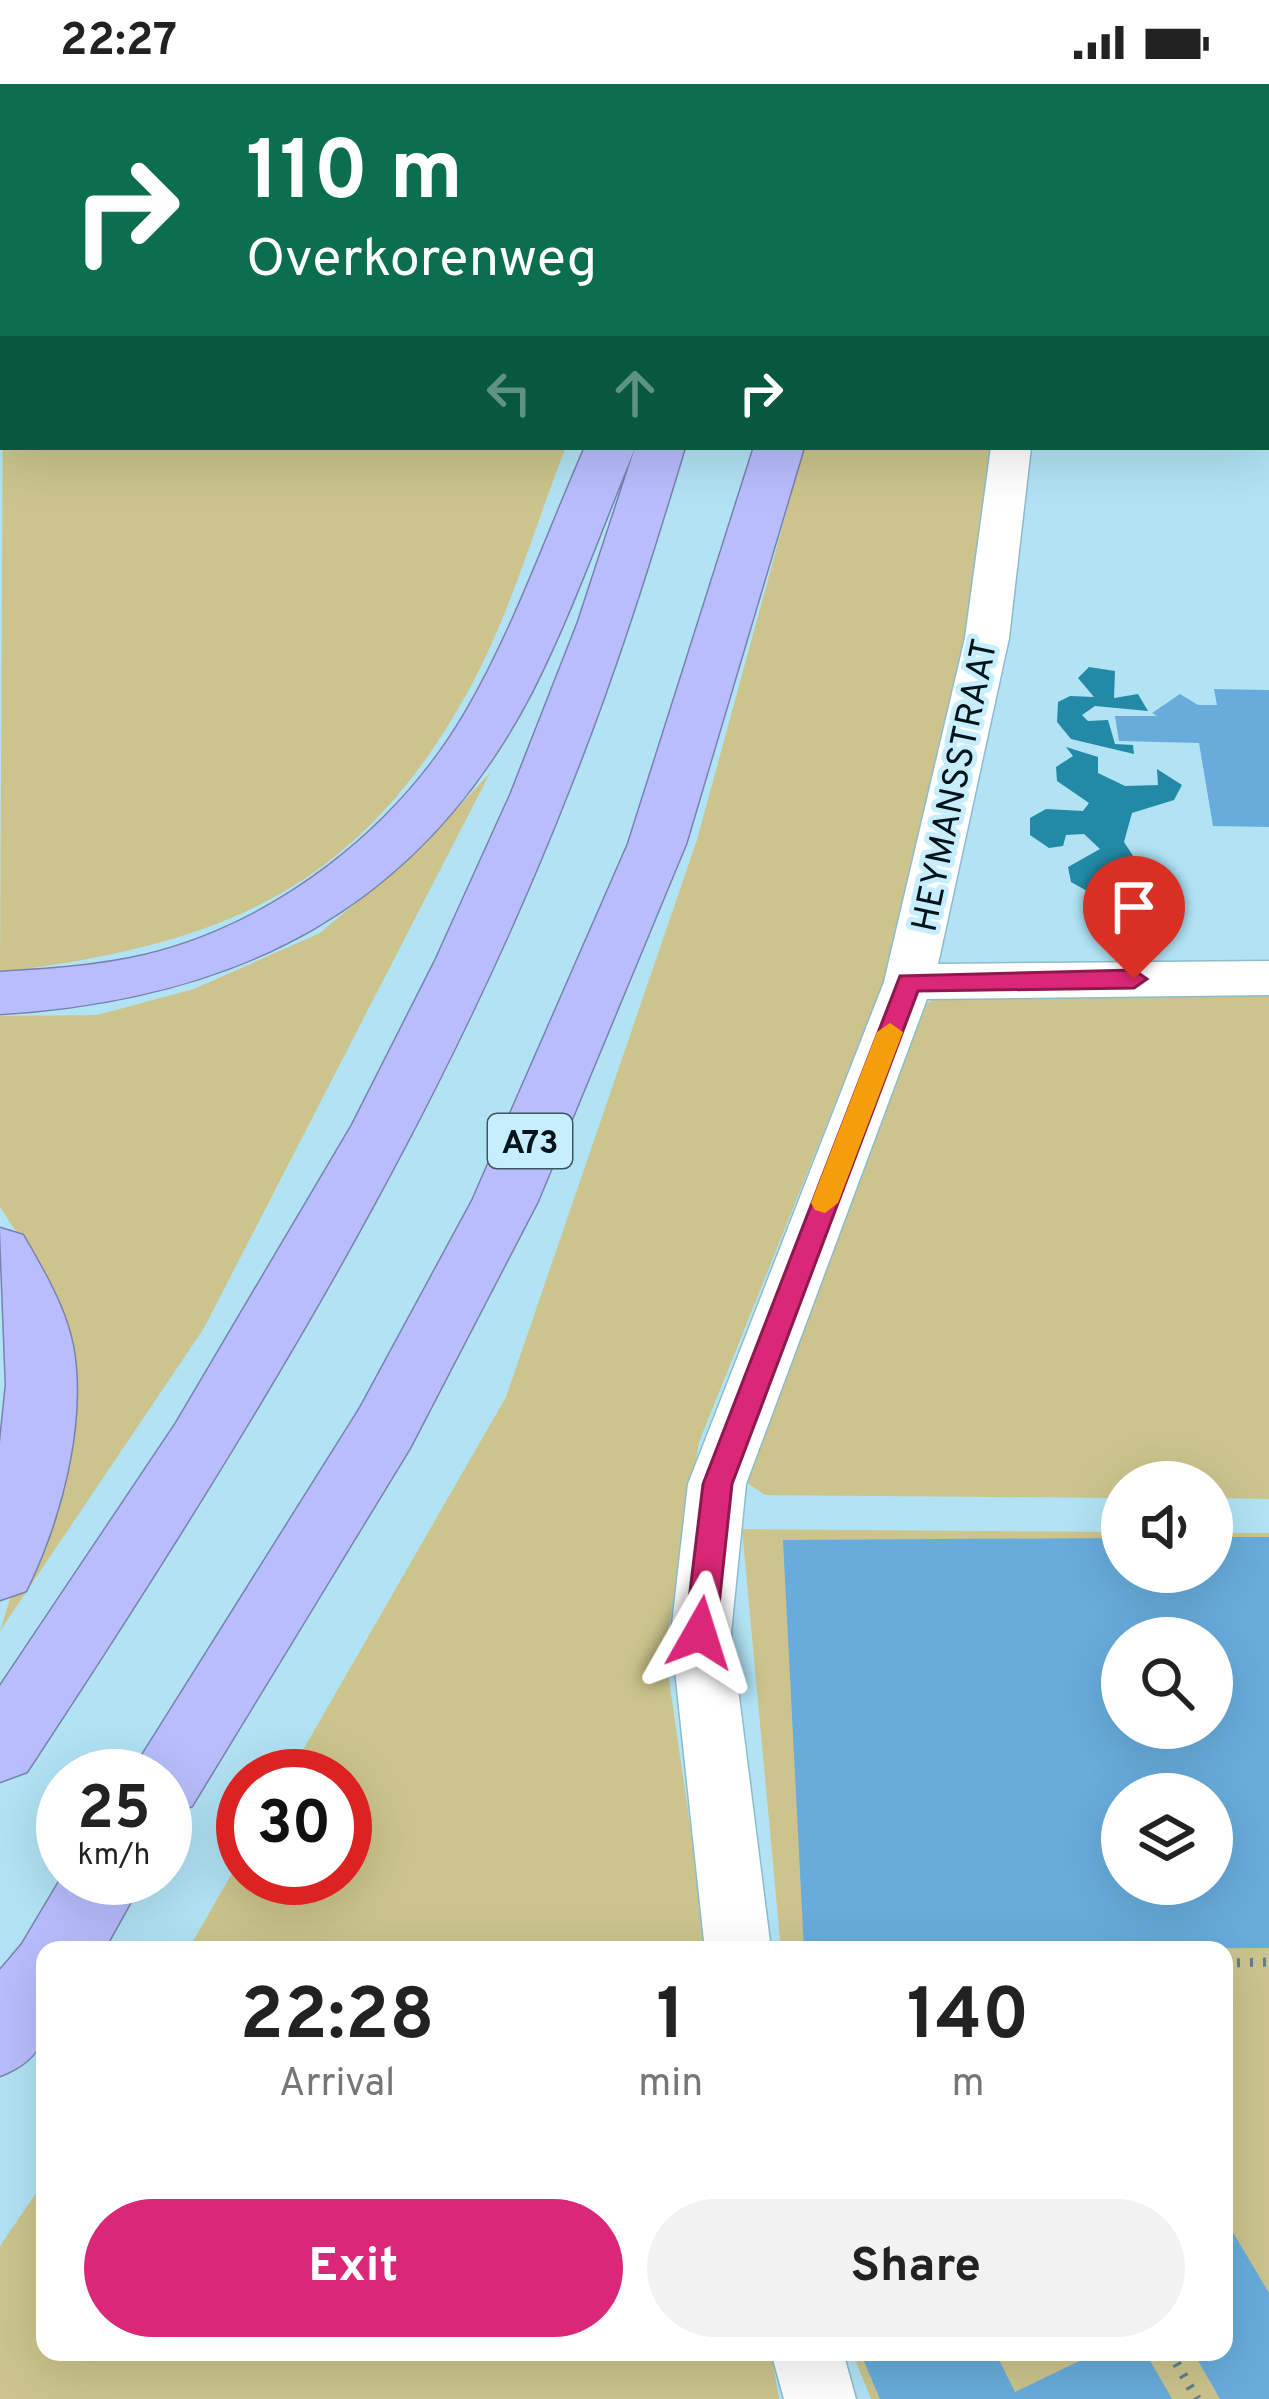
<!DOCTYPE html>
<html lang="en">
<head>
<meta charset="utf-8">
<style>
  body { margin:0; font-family:Overpass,sans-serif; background:#f2f2f2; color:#222; height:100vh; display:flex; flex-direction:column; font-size:45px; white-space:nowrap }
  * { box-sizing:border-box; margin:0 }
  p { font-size:39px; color:#767676 }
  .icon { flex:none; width:66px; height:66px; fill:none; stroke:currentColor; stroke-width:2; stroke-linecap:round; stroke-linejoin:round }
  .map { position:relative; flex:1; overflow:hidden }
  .side { position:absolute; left:36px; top:1857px; width:1197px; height:420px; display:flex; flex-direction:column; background:#fff; border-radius:24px; box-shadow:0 12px 48px #0002 }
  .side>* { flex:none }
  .hud { position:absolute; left:0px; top:0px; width:1269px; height:366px; box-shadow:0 12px 48px #0002; background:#0b6e4f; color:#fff; overflow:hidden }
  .controls { position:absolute; left:1101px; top:1377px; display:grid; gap:24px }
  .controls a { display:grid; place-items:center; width:132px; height:132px; border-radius:50%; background:#fff; box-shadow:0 12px 48px #0002; font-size:60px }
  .speed { position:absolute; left:36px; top:1665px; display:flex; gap:24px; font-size:60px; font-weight:700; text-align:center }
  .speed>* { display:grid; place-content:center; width:156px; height:156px; border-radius:50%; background:#fff; box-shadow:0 12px 48px #0002; line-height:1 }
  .speed small { font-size:30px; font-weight:400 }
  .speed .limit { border:18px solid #d22; background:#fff; color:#111 }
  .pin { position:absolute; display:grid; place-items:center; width:102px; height:102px; color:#fff; margin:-123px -51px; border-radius:50% 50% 50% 0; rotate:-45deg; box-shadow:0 0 12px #0007 }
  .pin .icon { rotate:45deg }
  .me { position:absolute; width:132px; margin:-66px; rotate:6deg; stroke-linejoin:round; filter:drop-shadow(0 0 9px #0008) }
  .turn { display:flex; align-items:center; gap:42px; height:252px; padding:0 48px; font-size:54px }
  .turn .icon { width:156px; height:156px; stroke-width:2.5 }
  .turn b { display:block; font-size:84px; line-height:102px }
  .lanes { display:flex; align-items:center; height:114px; padding:0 48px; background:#0003; justify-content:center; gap:60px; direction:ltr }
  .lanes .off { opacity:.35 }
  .eta { display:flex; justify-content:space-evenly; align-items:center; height:204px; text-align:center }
  .eta b { font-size:72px; font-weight:700; line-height:84px }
  .primary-button { display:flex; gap:24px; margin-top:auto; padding:24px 48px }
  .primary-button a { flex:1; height:138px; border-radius:72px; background:#db2777; color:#fff; font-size:48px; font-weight:700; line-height:138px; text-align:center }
  .primary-button a+a { background:#f2f2f2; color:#222 }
  .status { display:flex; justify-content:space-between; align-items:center; height:84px; padding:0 60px; background:#fff; direction:ltr }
  .status svg { height:33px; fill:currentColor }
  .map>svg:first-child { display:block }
  .green { fill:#ccc48c; fill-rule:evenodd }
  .water { fill:#228aa6 }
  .building { fill:#68acdc; fill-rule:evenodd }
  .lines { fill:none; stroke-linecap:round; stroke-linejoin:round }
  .street-casing { stroke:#8bbccc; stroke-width:3 }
  .primary-casing { stroke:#7982ae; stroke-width:3 }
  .highway-casing { stroke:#7982ae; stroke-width:3 }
  .path-far1 { stroke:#5d7f8b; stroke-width:6; stroke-dasharray:1.5 6; stroke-linecap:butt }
  .path { stroke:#5d7f8b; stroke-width:9; stroke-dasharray:3 10; stroke-linecap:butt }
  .street { fill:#fff; fill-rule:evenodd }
  .primary { fill:#d4d7fe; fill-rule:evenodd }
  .highway { fill:#b8bdfd; fill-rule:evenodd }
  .route { fill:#db2777; stroke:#8e194d; stroke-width:3 }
  .slow { fill:#f59e0b }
  .labels { text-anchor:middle; stroke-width:10; stroke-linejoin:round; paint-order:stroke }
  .shield { fill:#c7eefc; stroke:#3e555e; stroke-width:3 }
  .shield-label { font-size:33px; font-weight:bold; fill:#03141a }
  .street-label { font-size:36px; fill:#03141a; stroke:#c7eefc }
</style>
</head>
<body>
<div class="status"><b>22:27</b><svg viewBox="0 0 49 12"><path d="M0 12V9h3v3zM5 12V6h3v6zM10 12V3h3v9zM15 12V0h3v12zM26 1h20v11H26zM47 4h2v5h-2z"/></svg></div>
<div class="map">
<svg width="1269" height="2315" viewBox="0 0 1269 2315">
  <rect width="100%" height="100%" fill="#b1e3f4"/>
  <g class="green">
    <path d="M3,291V363H566C535,441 511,528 471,602C362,802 228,859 10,887L0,886Z"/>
    <polygon points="804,363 995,363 967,558 884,898 699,1358 665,1568 708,1866 188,1866 243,1770 243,1794 345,1794 345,1692 288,1692 506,1313 697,756"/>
    <polygon points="490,689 204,1244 0,1547 78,1297 56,1208 0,1123 0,932 97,931 194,905 320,849 417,767"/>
    <polygon points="1269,908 1269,1415 1212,1414 1212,1398 1122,1398 1122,1414 765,1411 744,1397 916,925 947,909"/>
    <path d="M742,1445L1122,1448V1488H1212V1449H1269V2315H871L852,2268H1224V1866H781ZM1122,1554H1212V1644H1122ZM1122,1710H1212V1800H1122Z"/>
    <polygon points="45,2096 45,2268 771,2268 779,2315 0,2315 0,2162"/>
  </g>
  <g class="water">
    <polygon points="1089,583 1115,587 1114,614 1138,610 1148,627 1095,622 1082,631 1088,637 1108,636 1115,660 1133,661 1134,670 1071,655 1057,638 1058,618 1070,612 1094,613 1078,594"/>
    <polygon points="1066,663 1098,673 1098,689 1125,702 1158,701 1157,685 1182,701 1174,716 1132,729 1124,758 1146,792 1130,816 1098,813 1071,798 1068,783 1100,765 1084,750 1066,751 1063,762 1049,764 1030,751 1030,734 1046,725 1083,727 1089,719 1057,697 1056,683 1073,672"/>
  </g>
  <g class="building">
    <polygon points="1214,605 1269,606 1269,743 1213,742 1199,659 1119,657 1115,632 1157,632 1152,629 1180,610 1198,621 1217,621"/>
    <path d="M1212,1453H1269V1864L804,1866L783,1456L1122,1454V1488H1212ZM1122,1554H1212V1644H1122ZM1122,1710H1212V1800H1122Z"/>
    <polygon points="1228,2140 1269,2209 1269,2315 1220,2315 1193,2268 1224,2268"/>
    <polygon points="860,2268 995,2268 1015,2308 1098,2268 1145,2268 1172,2315 880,2315"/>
  </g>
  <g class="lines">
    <g class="street-casing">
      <g id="street">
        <polygon points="157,0 193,0 156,3"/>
        <polygon points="1228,0 1265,0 1225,3"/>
        <rect x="0" y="78" width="3" height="22"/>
        <polygon points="991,363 1031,363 1009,554 938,880 1269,877 1269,911 927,915 746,1400 731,1549 771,1866 705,1866 671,1549 688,1400 884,898 965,554"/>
        <polygon points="771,2268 843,2268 856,2315 784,2315"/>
      </g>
    </g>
    <g class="primary-casing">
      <polygon id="primary" points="3,261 3,292 0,293 0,262"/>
    </g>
    <g class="highway-casing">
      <g id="highway">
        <rect x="693" y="0" width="42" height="3"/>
        <rect x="796" y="0" width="42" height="3"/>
        <path d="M585,363H685C650,479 614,594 569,706C433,1055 231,1377 27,1688L0,1698V1602L176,1339L352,1041L435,877L511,709L578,538L635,364C601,445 572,529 532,608C419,826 238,915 0,930V888C49,885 97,882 145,871C276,839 397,745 465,629C514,545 546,452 585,363Z"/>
        <polygon points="754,363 804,363 686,760 538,1117 410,1364 192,1722 165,1732 165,1692 129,1692 360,1324 472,1117 628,760"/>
        <path d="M0,1144L23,1151C43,1186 65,1222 73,1262C87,1340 60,1438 26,1507L0,1516V1359L6,1301Z"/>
        <path d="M63,1791L144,1794L104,1866H45C45,1924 63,1968 0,1992V1886L22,1860Z"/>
      </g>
    </g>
    <polyline class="path-far1" points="483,3 491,0"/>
    <g class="path">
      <polyline points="1224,1879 1269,1878"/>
      <polyline points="1170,2268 1197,2315"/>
    </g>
    <use href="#street" class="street"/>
    <use href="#primary" class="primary"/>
    <use href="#highway" class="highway"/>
  </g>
  <polygon class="route" points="1134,886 1147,895 1134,904 918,907 732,1400 716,1549 700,1562 690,1558 685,1549 703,1400 900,892"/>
  <polygon class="slow" points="890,939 903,948 838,1119 825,1129 815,1126 811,1119 877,948"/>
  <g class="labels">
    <rect class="shield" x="488" y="1030" width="84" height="54" rx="9"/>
    <g class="shield-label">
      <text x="530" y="1069">A73</text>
    </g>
    <g class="street-label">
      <text transform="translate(953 701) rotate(-78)" y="13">HEYMANSSTRAAT</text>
    </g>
  </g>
</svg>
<div class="controls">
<a><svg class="icon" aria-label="sound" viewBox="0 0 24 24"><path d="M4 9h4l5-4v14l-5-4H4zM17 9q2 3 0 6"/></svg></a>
<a><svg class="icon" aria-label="search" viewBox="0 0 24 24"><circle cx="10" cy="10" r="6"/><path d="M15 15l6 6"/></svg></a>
<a><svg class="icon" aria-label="layers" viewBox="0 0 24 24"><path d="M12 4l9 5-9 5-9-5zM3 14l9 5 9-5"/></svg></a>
</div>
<div class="speed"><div>25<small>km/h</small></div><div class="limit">30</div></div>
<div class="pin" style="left:1134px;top:895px;background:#d93025"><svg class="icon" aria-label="arrive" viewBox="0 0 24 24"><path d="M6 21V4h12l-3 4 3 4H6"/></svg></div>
<svg class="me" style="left:700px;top:1549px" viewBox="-20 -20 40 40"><path d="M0-17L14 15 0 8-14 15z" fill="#db2777" stroke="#fff" stroke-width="4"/></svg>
<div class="hud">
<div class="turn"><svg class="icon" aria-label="right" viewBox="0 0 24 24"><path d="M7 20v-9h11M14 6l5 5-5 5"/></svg><div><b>110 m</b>Overkorenweg</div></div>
<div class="lanes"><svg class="icon off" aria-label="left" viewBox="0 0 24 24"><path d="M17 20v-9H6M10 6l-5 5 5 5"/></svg><svg class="icon off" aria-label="ahead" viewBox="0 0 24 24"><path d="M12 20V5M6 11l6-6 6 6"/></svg><svg class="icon" aria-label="right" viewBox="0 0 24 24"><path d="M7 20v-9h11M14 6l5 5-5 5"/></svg></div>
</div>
<section class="side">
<div class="eta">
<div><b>22:28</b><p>Arrival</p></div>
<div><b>1</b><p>min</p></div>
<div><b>140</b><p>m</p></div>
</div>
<div class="primary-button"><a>Exit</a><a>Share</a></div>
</section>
</div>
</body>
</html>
